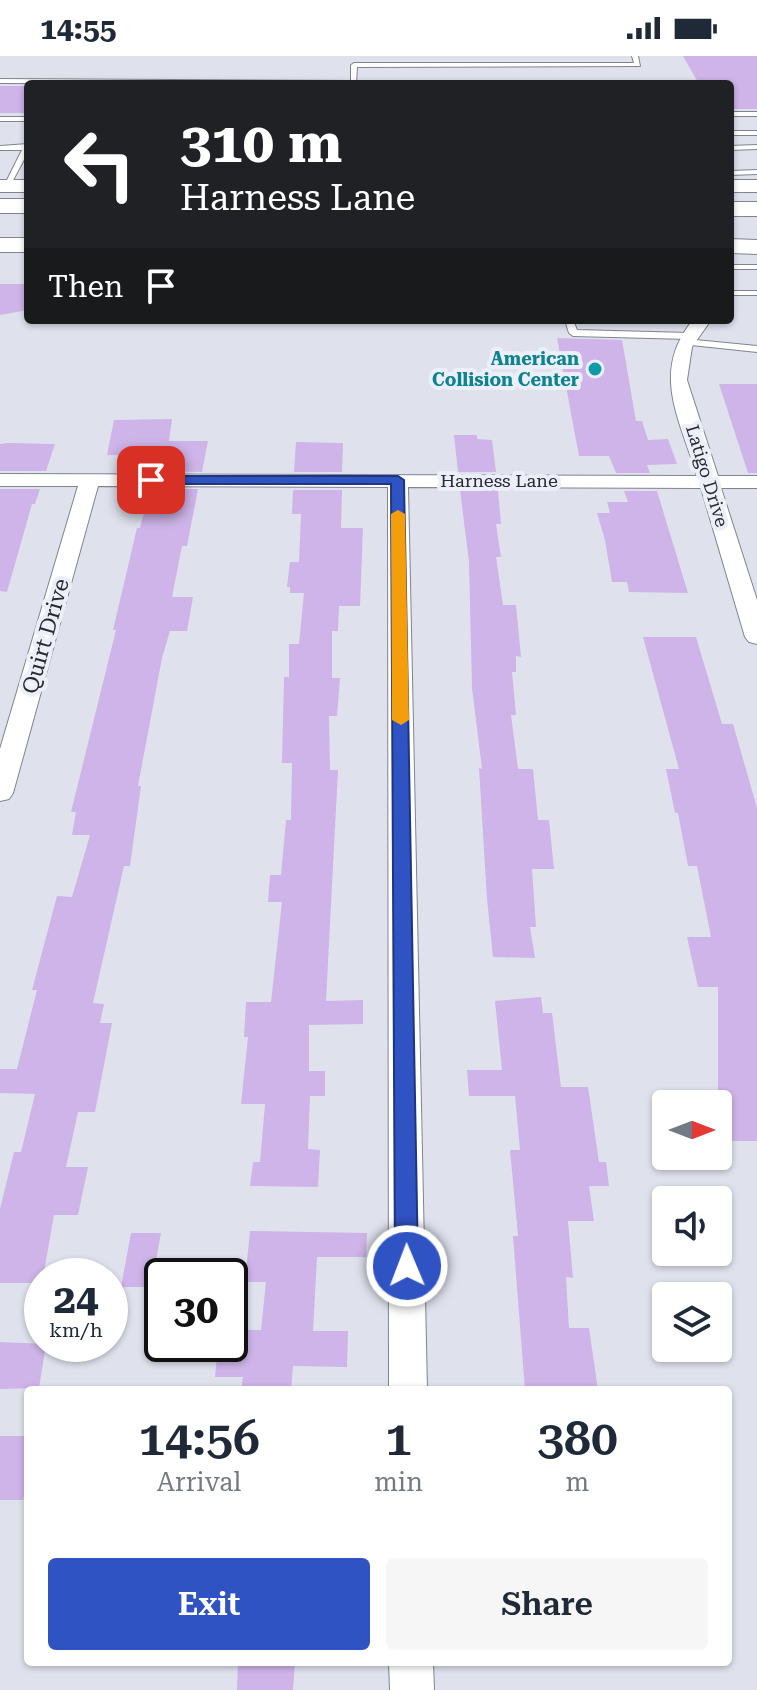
<!DOCTYPE html>
<html lang="en">
<head>
<meta charset="utf-8">
<style>
  body { margin:0; font-family:"Roboto Serif",serif; background:#f6f6f7; color:#1f2937; height:100vh; display:flex; flex-direction:column; font-size:30px; white-space:nowrap }
  * { box-sizing:border-box; margin:0 }
  p { font-size:26px; color:#747a83 }
  .icon { flex:none; width:44px; height:44px; fill:none; stroke:currentColor; stroke-width:2; stroke-linecap:round; stroke-linejoin:round }
  .map { position:relative; flex:1; overflow:hidden }
  .drawer { position:absolute; left:24px; top:1330px; width:708px; height:280px; display:flex; flex-direction:column; background:#fff; border-radius:8px; box-shadow:0 2px 6px #0004 }
  .drawer>* { flex:none }
  .banner { position:absolute; left:24px; top:24px; width:710px; height:244px; border-radius:8px; box-shadow:0 2px 6px #0004; background:#202124; color:#fff; overflow:hidden }
  .needle { width:52px; rotate:90deg }
  .buttons { position:absolute; left:652px; top:1034px; display:grid; gap:16px }
  .buttons a { display:grid; place-items:center; width:80px; height:80px; border-radius:8px; background:#fff; box-shadow:0 2px 6px #0004; font-size:40px }
  .speed { position:absolute; left:24px; top:1202px; display:flex; gap:16px; font-size:40px; font-weight:700; text-align:center }
  .speed>* { display:grid; place-content:center; width:104px; height:104px; border-radius:50%; background:#fff; box-shadow:0 2px 6px #0004; line-height:1 }
  .speed small { font-size:20px; font-weight:400 }
  .speed .limit { border:4px solid #111; border-radius:12px; background:#fff; color:#111 }
  .pin { position:absolute; display:grid; place-items:center; width:68px; height:68px; color:#fff; margin:-34px; border-radius:16px; box-shadow:0 4px 12px #0006 }
  .me { position:absolute; width:88px; margin:-44px; rotate:359deg; stroke-linejoin:round; filter:drop-shadow(0 0 6px #0008) }
  .turn { display:flex; align-items:center; gap:28px; height:168px; padding:0 24px; font-size:36px }
  .turn .icon { width:104px; height:104px; stroke-width:2.5 }
  .turn b { display:block; font-size:56px; line-height:68px }
  .then { display:flex; align-items:center; height:76px; padding:0 24px; background:#0003; gap:16px; font-size:30px }
  .eta { display:flex; justify-content:space-evenly; align-items:center; height:136px; text-align:center }
  .eta b { font-size:48px; font-weight:600; line-height:56px }
  .button { display:flex; gap:16px; margin-top:auto; padding:16px 24px }
  .button a { flex:1; height:92px; border-radius:8px; background:#3053c4; color:#fff; font-size:32px; font-weight:600; line-height:92px; text-align:center }
  .button a+a { background:#f6f6f7; color:#1f2937 }
  .status { display:flex; justify-content:space-between; align-items:center; height:56px; padding:0 40px; background:#fff; direction:ltr }
  .status svg { height:22px; fill:currentColor }
  .map>svg:first-child { display:block }
  .building { fill:#ceb4e8 }
  .lines { fill:none; stroke-linecap:round; stroke-linejoin:round }
  .lane-casing { stroke:#81848e; stroke-width:2 }
  .street-casing { stroke:#81848e; stroke-width:2 }
  .secondary-casing { stroke:#81848e; stroke-width:2 }
  .highway-casing { stroke:#81848e; stroke-width:2 }
  .lane { fill:#fff; fill-rule:evenodd }
  .street { fill:#fff; fill-rule:evenodd }
  .secondary { fill:#fff; fill-rule:evenodd }
  .highway { fill:#fff; fill-rule:evenodd }
  .route { fill:#3053c4; stroke:#1f367f; stroke-width:2 }
  .slow { fill:#f59e0b }
  .culture-dot { fill:#0f9aa8; stroke:#eceffa; stroke-width:3 }
  .labels { text-anchor:middle; stroke-width:8; stroke-linejoin:round; paint-order:stroke }
  .far-culture-label { font-size:18px; font-weight:bold; fill:#0d838f; stroke:#eceffa; text-anchor:end }
  .far-street-label { font-size:18px; fill:#292a2e; stroke:#eceffa }
  .street-label { font-size:22px; fill:#292a2e; stroke:#eceffa }
</style>
</head>
<body>
<div class="status"><b>14:55</b><svg viewBox="0 0 49 12"><path d="M0 12V9h3v3zM5 12V6h3v6zM10 12V3h3v9zM15 12V0h3v12zM26 1h20v11H26zM47 4h2v5h-2z"/></svg></div>
<div class="map">
<svg width="757" height="1634" viewBox="0 0 757 1634">
  <rect width="100%" height="100%" fill="#dfe2ed"/>
  <g class="building">
    <polygon points="683,0 757,0 757,53 730,53 730,28 699,28"/>
    <rect x="0" y="30" width="28" height="27"/>
    <polygon points="0,228 28,228 28,254 0,259"/>
    <polygon points="557,282 622,284 636,365 642,365 648,384 668,383 677,408 647,409 650,417 616,417 609,400 579,400"/>
    <polygon points="719,328 757,328 757,417 748,417"/>
    <polygon points="172,363 169,385 208,385 202,416 154,415 158,400 107,399 114,364"/>
    <polygon points="454,379 477,379 477,383 492,384 496,416 458,416"/>
    <polygon points="296,386 343,387 342,416 294,416"/>
    <polygon points="0,388 9,387 55,388 46,415 0,415"/>
    <polygon points="0,433 40,433 35,448 32,448 7,536 0,535"/>
    <polygon points="150,433 198,433 187,490 182,490 172,541 193,541 187,575 170,575 162,602 138,730 141,730 130,810 124,810 93,947 104,948 100,967 112,967 95,1056 78,1056 66,1111 88,1111 78,1159 54,1159 42,1227 0,1227 0,1153 14,1096 21,1096 35,1038 0,1037 0,1013 17,1013 37,934 32,934 57,840 72,841 90,779 72,779 76,756 71,756 116,574 113,574 137,472 140,472"/>
    <polygon points="293,434 342,434 341,472 363,472 360,550 339,550 338,575 332,575 332,622 340,622 337,660 329,660 330,714 338,714 326,945 363,944 363,968 309,969 309,1015 325,1015 325,1040 310,1040 308,1093 320,1094 318,1131 250,1130 253,1106 260,1106 265,1048 241,1048 248,981 244,981 246,946 271,946 282,846 268,846 270,819 281,819 286,764 291,764 292,707 282,707 284,621 289,621 289,588 299,588 304,537 290,537 290,531 287,531 290,506 299,506 301,458 292,458"/>
    <polygon points="460,434 498,434 501,468 496,468 501,501 496,501 503,549 516,549 521,601 516,600 516,616 512,616 516,659 511,659 518,713 533,713 538,764 549,764 554,813 532,813 536,871 530,871 535,902 493,901 487,843 479,712 482,713 472,632 469,506"/>
    <polygon points="624,435 657,435 688,537 629,536 627,526 612,526 605,484 597,457 610,457 607,446 628,446"/>
    <polygon points="643,581 696,581 722,668 733,668 757,752 757,1085 718,1085 718,931 698,931 687,881 711,881 697,810 688,810 678,757 675,757 666,713 679,713"/>
    <polygon points="541,941 543,957 552,957 561,1031 588,1031 599,1106 606,1106 609,1130 589,1130 594,1165 568,1165 573,1222 566,1221 569,1272 589,1272 598,1334 525,1334 513,1180 518,1180 510,1094 520,1094 515,1040 469,1040 467,1014 502,1014 495,945"/>
    <polygon points="250,1175 367,1177 366,1201 317,1201 313,1275 348,1275 347,1311 293,1310 291,1334 241,1334 243,1321 215,1321 218,1288 230,1288 230,1274 261,1274 266,1226 245,1226"/>
    <polygon points="131,1177 161,1177 151,1231 121,1231"/>
    <polygon points="0,1286 46,1288 39,1332 0,1333"/>
    <polygon points="0,1380 28,1380 28,1419 23,1444 0,1444"/>
    <polygon points="238,1606 295,1606 293,1634 237,1634"/>
  </g>
  <g class="lines">
    <g class="lane-casing">
      <g id="lane">
        <polygon points="632,0 638,0 640,10 357,11 356,28 0,27 0,23 351,25 351,9 354,7 634,7"/>
        <rect x="730" y="56" width="27" height="4"/>
        <rect x="0" y="61" width="28" height="4"/>
        <rect x="730" y="75" width="27" height="4"/>
        <polygon points="28,88 28,96 10,130 3,132 22,94 0,94 0,90"/>
        <polygon points="757,89 757,93 730,94 730,90"/>
        <polygon points="757,114 757,118 730,119 730,115"/>
        <rect x="730" y="209" width="27" height="4"/>
        <rect x="730" y="235" width="27" height="4"/>
        <polygon points="565,264 573,264 577,274 689,277 693,280 689,283 573,280 569,277"/>
        <polygon points="685,283 757,290 757,296 682,288 682,284"/>
      </g>
    </g>
    <g class="street-casing">
      <g id="street">
        <path d="M693,264H711L692,291L687,324L718,420H757V432H721L757,544V588L749,586L745,581L701,432L408,431L427,1334H389L388,431L98,430L13,737L9,743L0,745V693L78,430H0V418L697,420C680,363 650,316 693,264Z"/>
        <polygon points="389,1606 433,1606 434,1634 390,1634"/>
      </g>
    </g>
    <g class="secondary-casing">
      <g id="secondary">
        <rect x="0" y="124" width="28" height="12"/>
        <rect x="730" y="124" width="27" height="12"/>
        <rect x="0" y="182" width="28" height="14"/>
        <polygon points="730,183 757,184 757,198 730,197"/>
      </g>
    </g>
    <g class="highway-casing">
      <g id="highway">
        <rect x="0" y="143" width="28" height="14"/>
        <rect x="730" y="146" width="27" height="14"/>
      </g>
    </g>
    <use href="#lane" class="lane"/>
    <use href="#street" class="street"/>
    <use href="#secondary" class="secondary"/>
    <use href="#highway" class="highway"/>
  </g>
  <polygon class="route" points="398,420 404,424 418,1210 415,1216 407,1219 399,1216 395,1210 391,428 151,428 145,424 151,420"/>
  <polygon class="slow" points="398,454 405,458 409,664 401,669 392,664 391,458"/>
  <circle class="culture-dot" cx="595" cy="313" r="8"/>
  <g class="labels">
    <g class="far-culture-label">
      <text x="579" y="309">American<tspan x="579" dy="21">Collision Center</tspan></text>
    </g>
    <g class="far-street-label">
      <text transform="translate(707 420) rotate(73)" y="6">Latigo Drive</text>
      <text x="499" y="431">Harness Lane</text>
    </g>
    <g class="street-label">
      <text transform="translate(45 580) rotate(-74)" y="8">Quirt Drive</text>
    </g>
  </g>
</svg>
<div class="buttons">
<a><svg class="needle" viewBox="-14 -14 28 28"><path d="M0-13l5 13h-10z" fill="#e53935"/><path d="M0 13l5-13h-10z" fill="#747a83"/></svg></a>
<a><svg class="icon" aria-label="sound" viewBox="0 0 24 24"><path d="M4 9h4l5-4v14l-5-4H4zM17 9q2 3 0 6"/></svg></a>
<a><svg class="icon" aria-label="layers" viewBox="0 0 24 24"><path d="M12 4l9 5-9 5-9-5zM3 14l9 5 9-5"/></svg></a>
</div>
<div class="speed"><div>24<small>km/h</small></div><div class="limit">30</div></div>
<div class="pin" style="left:151px;top:424px;background:#d93025"><svg class="icon" aria-label="arrive" viewBox="0 0 24 24"><path d="M6 21V4h12l-3 4 3 4H6"/></svg></div>
<svg class="me" style="left:407px;top:1210px" viewBox="-20 -20 40 40"><circle r="17" fill="#3053c4" stroke="#fff" stroke-width="3"/><path d="M0-11L8 9 0 5-8 9z" fill="#fff"/></svg>
<div class="banner">
<div class="turn"><svg class="icon" aria-label="left" viewBox="0 0 24 24"><path d="M17 20v-9H6M10 6l-5 5 5 5"/></svg><div><b>310 m</b>Harness Lane</div></div>
<div class="then">Then<svg class="icon" aria-label="arrive" viewBox="0 0 24 24"><path d="M6 21V4h12l-3 4 3 4H6"/></svg></div>
</div>
<section class="drawer">
<div class="eta">
<div><b>14:56</b><p>Arrival</p></div>
<div><b>1</b><p>min</p></div>
<div><b>380</b><p>m</p></div>
</div>
<div class="button"><a>Exit</a><a>Share</a></div>
</section>
</div>
</body>
</html>
